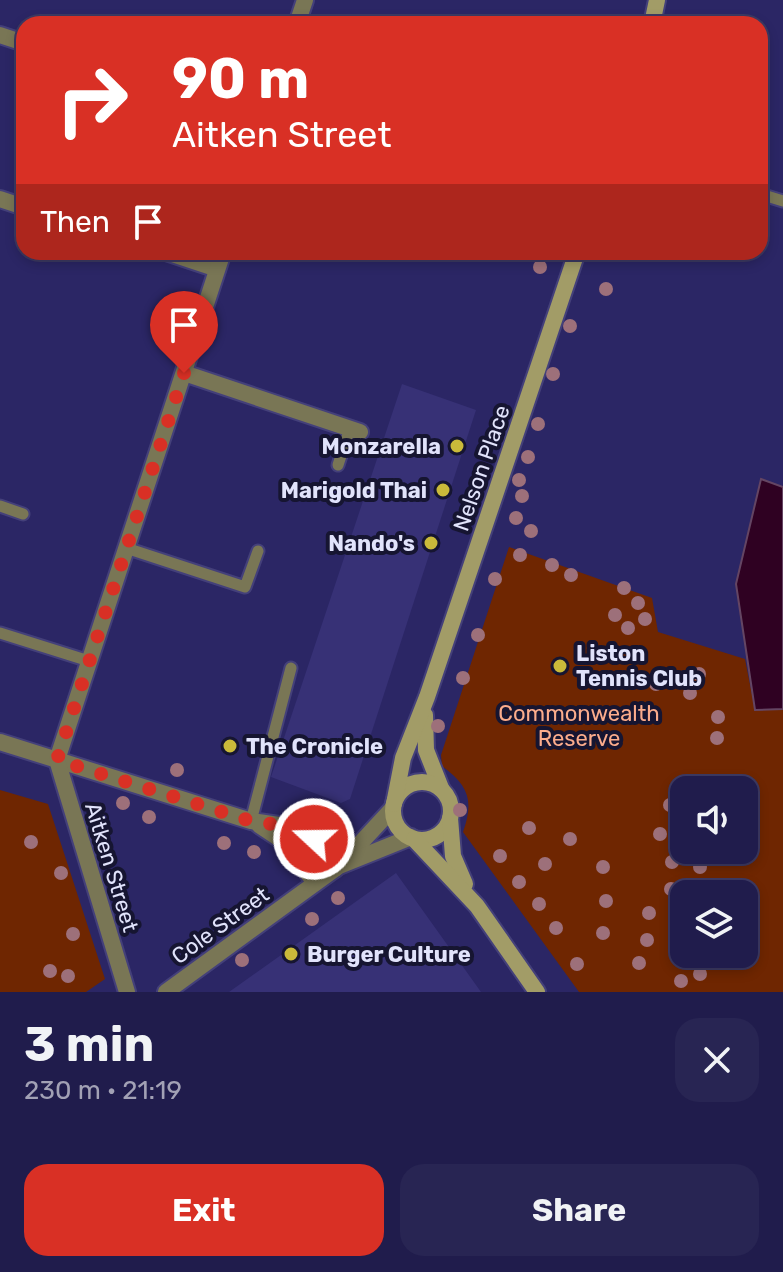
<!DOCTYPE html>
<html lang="en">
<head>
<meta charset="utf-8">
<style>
  body { margin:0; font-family:Rubik,sans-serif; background:#282553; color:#f1f3f6; height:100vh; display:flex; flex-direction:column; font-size:30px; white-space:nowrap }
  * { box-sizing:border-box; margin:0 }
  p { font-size:26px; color:#a2a1b5 }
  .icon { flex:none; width:44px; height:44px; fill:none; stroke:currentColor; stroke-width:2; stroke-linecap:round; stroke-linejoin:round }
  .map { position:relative; height:992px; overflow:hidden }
  .drawer { display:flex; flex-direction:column; background:#201c4c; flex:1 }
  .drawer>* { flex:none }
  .hud { position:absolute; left:16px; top:16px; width:752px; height:244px; border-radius:24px; box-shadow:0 4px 12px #0003,0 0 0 2px #3d3a64; background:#d93025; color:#fff; overflow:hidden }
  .buttons { position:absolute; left:670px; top:776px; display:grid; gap:16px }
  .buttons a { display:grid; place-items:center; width:88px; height:88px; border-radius:16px; background:#201c4c; box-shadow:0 4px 12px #0003,0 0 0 2px #3d3a64; font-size:40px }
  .pin { position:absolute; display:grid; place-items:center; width:68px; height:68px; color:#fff; margin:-82px -34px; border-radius:50% 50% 50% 0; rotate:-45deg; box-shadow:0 0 8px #0007 }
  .pin .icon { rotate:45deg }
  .me { position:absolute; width:88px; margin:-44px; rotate:291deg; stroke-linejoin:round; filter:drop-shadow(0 0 6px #0008) }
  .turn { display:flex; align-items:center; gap:28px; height:168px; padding:0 24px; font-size:36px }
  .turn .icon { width:104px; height:104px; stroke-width:2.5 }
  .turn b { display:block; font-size:56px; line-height:68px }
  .then { display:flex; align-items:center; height:76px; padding:0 24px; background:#0003; gap:16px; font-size:30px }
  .round { display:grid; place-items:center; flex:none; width:84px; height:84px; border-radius:24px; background:#282553 }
  .head { display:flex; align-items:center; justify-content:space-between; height:136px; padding:0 24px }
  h1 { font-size:48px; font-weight:700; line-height:60px }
  .button { display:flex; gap:16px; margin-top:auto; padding:16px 24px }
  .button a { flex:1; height:92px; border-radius:24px; background:#d93025; color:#fff; font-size:32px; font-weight:700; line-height:92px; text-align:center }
  .button a+a { background:#282553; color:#f1f3f6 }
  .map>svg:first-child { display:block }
  .built { fill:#373176 }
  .green { fill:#6f2601; fill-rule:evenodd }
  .water { fill:#2f0122; stroke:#644563; stroke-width:2 }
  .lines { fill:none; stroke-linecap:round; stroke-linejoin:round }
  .lane-casing { stroke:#44407a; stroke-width:15 }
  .street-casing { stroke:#44407a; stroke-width:20 }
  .secondary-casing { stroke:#44407a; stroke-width:20 }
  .lane { stroke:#797655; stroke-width:11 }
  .street { stroke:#797655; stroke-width:16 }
  .secondary { stroke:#a29c67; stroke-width:16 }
  .tree { fill:#9d707a }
  .route { stroke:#d93025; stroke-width:14; stroke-dasharray:0 25.2 }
  .poi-dot { fill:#caba3a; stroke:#161531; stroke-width:3 }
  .labels { text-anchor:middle; stroke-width:8; stroke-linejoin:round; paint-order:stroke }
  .poi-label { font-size:22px; font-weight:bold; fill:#e1e3fb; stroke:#161531; text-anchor:end }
  .street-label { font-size:22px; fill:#e1e3fb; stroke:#161531 }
  .park-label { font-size:22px; fill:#fbac8c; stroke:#161531 }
</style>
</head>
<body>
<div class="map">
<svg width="783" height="992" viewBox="0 0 783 992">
  <rect width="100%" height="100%" fill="#2b2665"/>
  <g class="built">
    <polygon points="402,384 476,410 350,799 341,803 271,777"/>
    <polygon points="396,873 481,992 229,992 260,970"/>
  </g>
  <g class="green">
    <path d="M509,547L652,598L658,632L745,659L755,710L783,709V992H579L463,832C474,801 469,786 442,766L441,755ZM684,790H744V850H684ZM684,894H744V954H684Z"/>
    <polygon points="0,790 48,804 105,979 86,992 0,992"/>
  </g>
  <polygon class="water" points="761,479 783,487 783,709 755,710 736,584"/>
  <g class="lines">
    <g class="lane-casing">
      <g id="lane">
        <polyline points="760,194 783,201"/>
        <polyline points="338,465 350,428"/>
        <polyline points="0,506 23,514"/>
        <polyline points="126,548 245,587 258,551"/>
        <polyline points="0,633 89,661"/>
        <polyline points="251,821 291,668"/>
      </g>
    </g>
    <g class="street-casing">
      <g id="street">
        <polyline points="297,24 305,0"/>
        <polyline points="0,35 24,43"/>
        <polyline points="0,199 24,207"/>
        <polyline points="166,252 217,269"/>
        <polyline points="184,373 360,432"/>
        <polyline points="0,742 251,821 300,828 314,839 335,869"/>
        <polyline points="259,825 286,843 315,883"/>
        <polyline points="343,862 393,808"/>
        <polyline points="127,992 57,760 223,252"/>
        <polyline points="166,992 339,866 411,837"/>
      </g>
    </g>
    <g class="secondary-casing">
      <g id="secondary">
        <polyline points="652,24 657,0"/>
        <polyline points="425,715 426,750 441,788"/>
        <circle cx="422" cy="811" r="29"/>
        <polyline points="394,804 403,758 427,697 577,252"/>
        <polyline points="450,818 453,856 465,884"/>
        <polyline points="414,839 477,906 537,992"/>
      </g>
    </g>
    <use href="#lane" class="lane"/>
    <use href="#street" class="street"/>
    <use href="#secondary" class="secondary"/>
  </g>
  <g class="tree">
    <circle cx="540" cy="267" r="7"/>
    <circle cx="606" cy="289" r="7"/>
    <circle cx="570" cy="326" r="7"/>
    <circle cx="553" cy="374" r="7"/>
    <circle cx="538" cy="424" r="7"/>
    <circle cx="528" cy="457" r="7"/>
    <circle cx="519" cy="480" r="7"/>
    <circle cx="522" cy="496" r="7"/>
    <circle cx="516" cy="518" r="7"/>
    <circle cx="531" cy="531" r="7"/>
    <circle cx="520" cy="555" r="7"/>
    <circle cx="552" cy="565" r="7"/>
    <circle cx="571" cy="575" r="7"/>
    <circle cx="495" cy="579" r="7"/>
    <circle cx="624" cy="588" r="7"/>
    <circle cx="638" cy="603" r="7"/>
    <circle cx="615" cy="615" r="7"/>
    <circle cx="645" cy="619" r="7"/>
    <circle cx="628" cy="628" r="7"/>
    <circle cx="478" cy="635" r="7"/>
    <circle cx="699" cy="674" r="7"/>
    <circle cx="463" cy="678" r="7"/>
    <circle cx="656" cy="684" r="7"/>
    <circle cx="690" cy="693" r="7"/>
    <circle cx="718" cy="717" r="7"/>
    <circle cx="438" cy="726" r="7"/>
    <circle cx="717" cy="738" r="7"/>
    <circle cx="177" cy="770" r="7"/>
    <circle cx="123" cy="803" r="7"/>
    <circle cx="670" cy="805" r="7"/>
    <circle cx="460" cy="810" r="7"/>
    <circle cx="149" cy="817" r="7"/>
    <circle cx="529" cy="828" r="7"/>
    <circle cx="660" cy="834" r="7"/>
    <circle cx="570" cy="839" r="7"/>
    <circle cx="31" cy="842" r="7"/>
    <circle cx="224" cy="843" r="7"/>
    <circle cx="254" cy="852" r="7"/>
    <circle cx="500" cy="856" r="7"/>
    <circle cx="672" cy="862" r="7"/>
    <circle cx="545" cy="864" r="7"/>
    <circle cx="603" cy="867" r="7"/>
    <circle cx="700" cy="867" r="7"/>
    <circle cx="61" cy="873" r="7"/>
    <circle cx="519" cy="882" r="7"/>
    <circle cx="671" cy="889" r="7"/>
    <circle cx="338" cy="898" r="7"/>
    <circle cx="606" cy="901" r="7"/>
    <circle cx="539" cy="904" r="7"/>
    <circle cx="649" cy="913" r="7"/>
    <circle cx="312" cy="919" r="7"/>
    <circle cx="556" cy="928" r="7"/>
    <circle cx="753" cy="932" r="7"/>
    <circle cx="603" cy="933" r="7"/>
    <circle cx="73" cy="934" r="7"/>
    <circle cx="647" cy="940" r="7"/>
    <circle cx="242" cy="960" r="7"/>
    <circle cx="732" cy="962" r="7"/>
    <circle cx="639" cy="963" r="7"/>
    <circle cx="577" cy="964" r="7"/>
    <circle cx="50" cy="971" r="7"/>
    <circle cx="700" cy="974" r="7"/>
    <circle cx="68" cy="976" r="7"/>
    <circle cx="681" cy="981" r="7"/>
  </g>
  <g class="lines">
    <polyline class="route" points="184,373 57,760 251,821 300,828 314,839"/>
  </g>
  <g class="poi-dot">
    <circle cx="457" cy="446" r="8"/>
    <circle cx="443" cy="490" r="8"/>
    <circle cx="431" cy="543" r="8"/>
    <circle cx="560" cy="666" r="8"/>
    <circle cx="230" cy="746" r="8"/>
    <circle cx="291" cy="954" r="8"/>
  </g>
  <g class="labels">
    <g class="poi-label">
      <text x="441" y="454">Monzarella</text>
      <text x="427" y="498">Marigold Thai</text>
      <text x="415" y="551">Nando's</text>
      <text x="576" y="661" text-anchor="start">Liston<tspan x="576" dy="25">Tennis Club</tspan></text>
      <text x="246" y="754" text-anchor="start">The Cronicle</text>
      <text x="307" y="962" text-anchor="start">Burger Culture</text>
    </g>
    <g class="street-label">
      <text transform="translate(481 468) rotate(-71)" y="8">Nelson Place</text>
      <text transform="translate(112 867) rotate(73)" y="8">Aitken Street</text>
      <text transform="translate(220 925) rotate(-36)" y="8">Cole Street</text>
    </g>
    <g class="park-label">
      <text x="579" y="721">Commonwealth<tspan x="579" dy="25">Reserve</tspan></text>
    </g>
  </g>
</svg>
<div class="buttons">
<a><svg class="icon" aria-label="sound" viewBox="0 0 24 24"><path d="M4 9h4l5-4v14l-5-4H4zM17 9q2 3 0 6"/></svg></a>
<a><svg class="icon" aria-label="layers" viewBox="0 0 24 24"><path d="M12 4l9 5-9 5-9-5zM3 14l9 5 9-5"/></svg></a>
</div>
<div class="pin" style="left:184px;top:373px;background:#d93025"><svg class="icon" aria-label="arrive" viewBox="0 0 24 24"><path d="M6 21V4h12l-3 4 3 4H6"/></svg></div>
<svg class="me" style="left:314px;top:839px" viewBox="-20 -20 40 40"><circle r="17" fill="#d93025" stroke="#fff" stroke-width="3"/><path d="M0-11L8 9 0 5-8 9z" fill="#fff"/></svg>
<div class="hud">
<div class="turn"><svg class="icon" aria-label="right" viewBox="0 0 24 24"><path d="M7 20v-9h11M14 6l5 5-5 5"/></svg><div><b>90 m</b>Aitken Street</div></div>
<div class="then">Then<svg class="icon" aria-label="arrive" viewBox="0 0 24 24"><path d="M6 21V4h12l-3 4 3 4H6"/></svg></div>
</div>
</div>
<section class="drawer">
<div class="head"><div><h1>3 min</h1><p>230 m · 21:19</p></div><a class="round"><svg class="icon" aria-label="close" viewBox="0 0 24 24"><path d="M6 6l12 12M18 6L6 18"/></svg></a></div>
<div class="button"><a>Exit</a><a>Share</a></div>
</section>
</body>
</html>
